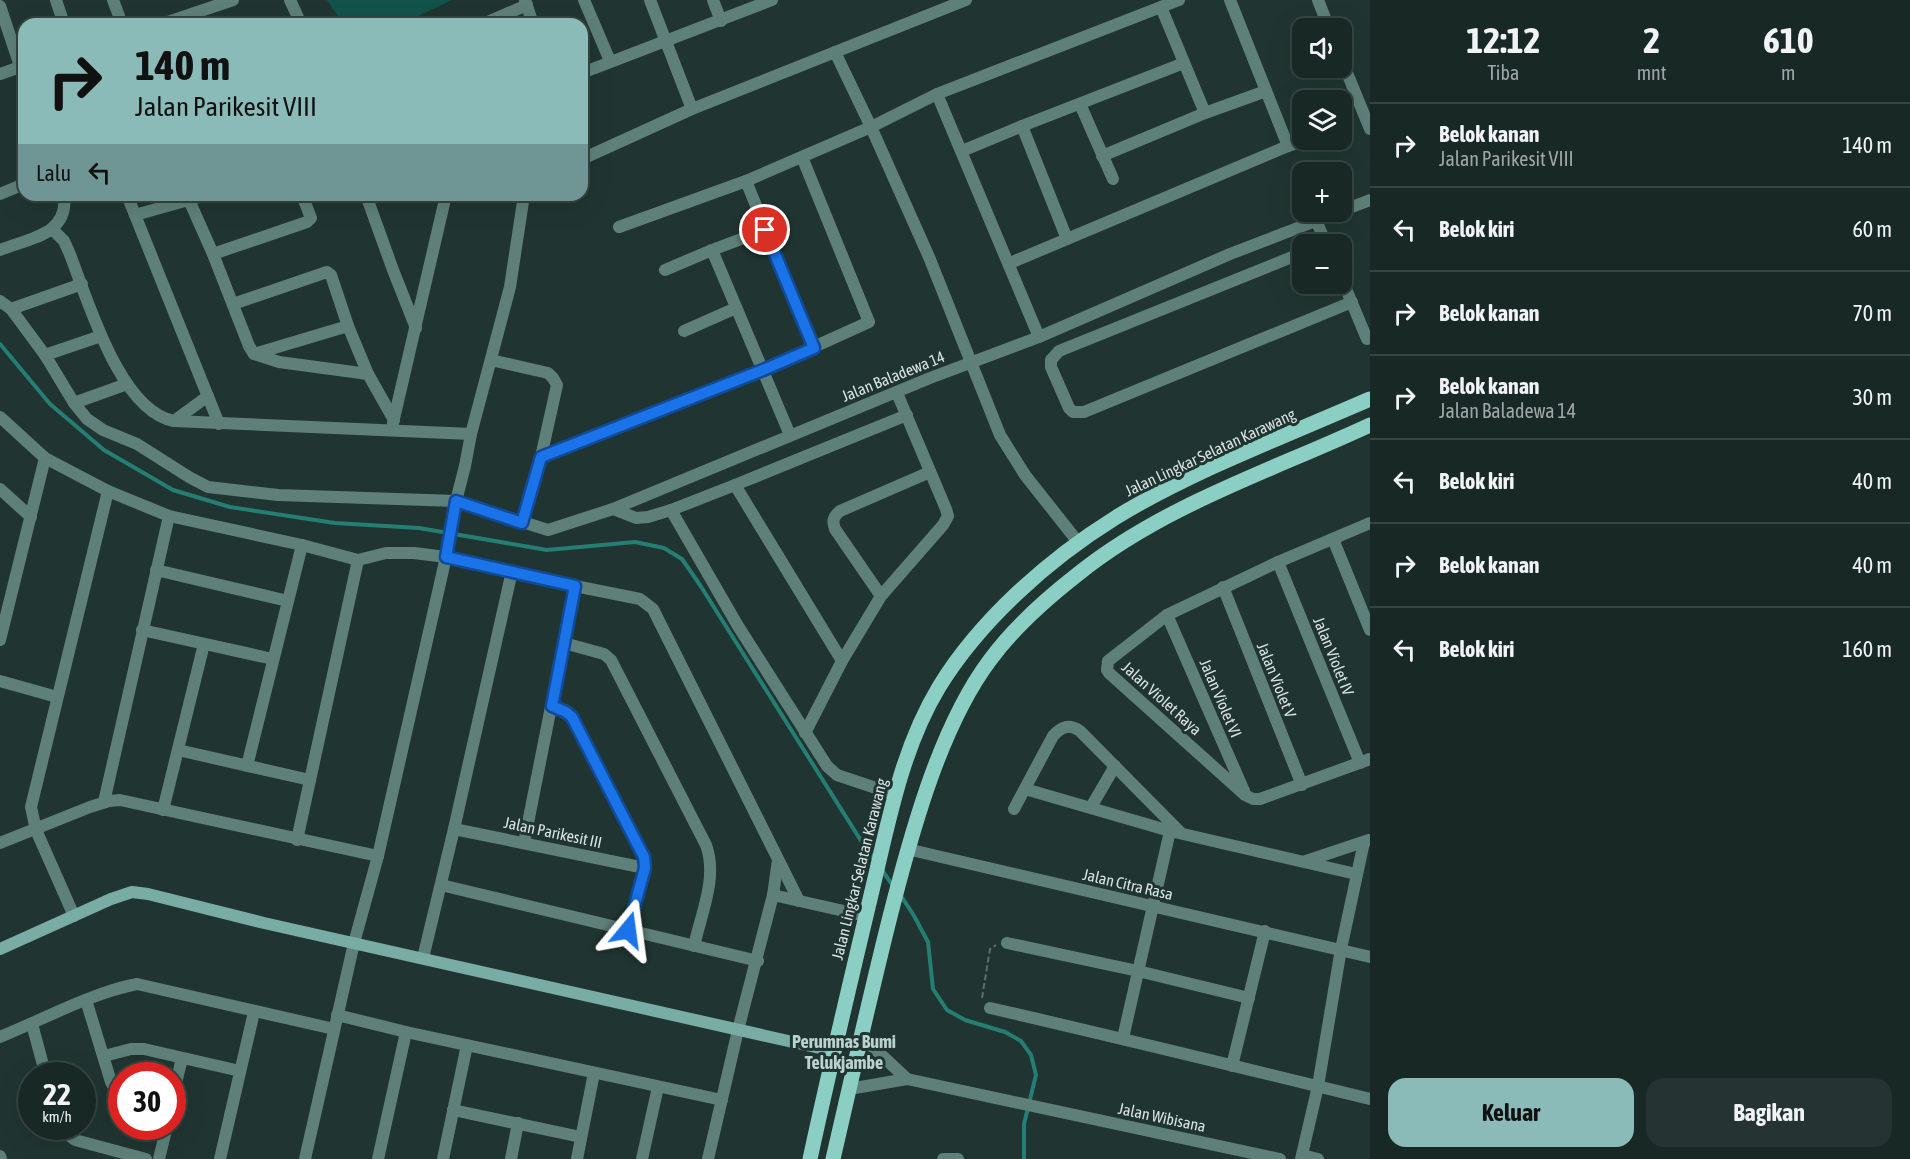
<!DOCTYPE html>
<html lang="id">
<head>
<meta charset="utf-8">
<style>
  body { margin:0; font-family:"Asap Condensed",sans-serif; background:#253432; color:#f1f3f6; height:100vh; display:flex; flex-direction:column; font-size:22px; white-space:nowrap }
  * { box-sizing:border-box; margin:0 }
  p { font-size:20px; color:#9fa6a7 }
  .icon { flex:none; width:33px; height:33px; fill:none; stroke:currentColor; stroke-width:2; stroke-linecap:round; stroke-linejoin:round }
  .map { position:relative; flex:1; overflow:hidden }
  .sheet { display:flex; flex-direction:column; background:#182825; width:540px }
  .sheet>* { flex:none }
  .guide { position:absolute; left:18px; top:18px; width:570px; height:183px; border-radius:18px; box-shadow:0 6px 24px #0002,0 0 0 2px #364442; background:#8bbbb9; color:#111; overflow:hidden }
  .tools { position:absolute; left:1292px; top:18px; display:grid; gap:12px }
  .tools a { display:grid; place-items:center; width:60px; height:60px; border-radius:12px; background:#182825; box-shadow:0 6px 24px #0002,0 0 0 2px #364442; font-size:30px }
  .speed { position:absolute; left:18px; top:1062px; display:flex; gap:12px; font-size:30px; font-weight:700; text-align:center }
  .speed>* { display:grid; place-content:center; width:78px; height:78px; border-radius:50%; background:#182825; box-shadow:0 6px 24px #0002,0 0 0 2px #364442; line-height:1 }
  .speed small { font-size:15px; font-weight:400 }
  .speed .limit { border:9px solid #d22; background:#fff; color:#111 }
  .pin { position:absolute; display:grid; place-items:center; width:51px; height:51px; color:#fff; margin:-26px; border:3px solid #fff; border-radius:50%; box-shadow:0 2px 6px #0007 }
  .me { position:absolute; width:66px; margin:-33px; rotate:16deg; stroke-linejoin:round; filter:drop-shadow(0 0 4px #0008) }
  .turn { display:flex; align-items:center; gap:21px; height:126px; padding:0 18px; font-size:27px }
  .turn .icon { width:78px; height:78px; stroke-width:2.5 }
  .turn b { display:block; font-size:42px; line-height:51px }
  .then { display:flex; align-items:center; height:57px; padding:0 18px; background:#0003; gap:12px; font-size:22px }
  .eta { display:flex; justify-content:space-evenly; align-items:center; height:102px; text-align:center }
  .eta b { font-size:36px; font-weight:700; line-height:42px }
  .primary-button { display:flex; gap:12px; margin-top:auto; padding:12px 18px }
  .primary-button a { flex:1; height:69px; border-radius:18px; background:#8bbbb9; color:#111; font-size:24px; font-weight:700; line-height:69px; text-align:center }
  .primary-button a+a { background:#253432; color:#f1f3f6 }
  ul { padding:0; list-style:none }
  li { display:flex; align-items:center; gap:18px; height:84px; padding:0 18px; border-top:2px solid #364442 }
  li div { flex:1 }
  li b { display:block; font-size:22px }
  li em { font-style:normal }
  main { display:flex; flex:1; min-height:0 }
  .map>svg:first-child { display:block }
  .green { fill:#12544c }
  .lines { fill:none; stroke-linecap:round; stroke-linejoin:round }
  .stream { stroke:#257e73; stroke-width:4 }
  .path { stroke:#5c6e6b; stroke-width:2; stroke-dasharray:6 3; stroke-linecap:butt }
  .street { stroke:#5f807a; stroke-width:12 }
  .secondary { stroke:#78aca4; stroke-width:12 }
  .primary { stroke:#8bcfc4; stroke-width:15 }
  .route-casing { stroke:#114b97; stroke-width:15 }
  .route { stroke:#1a73e8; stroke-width:10 }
  .labels { text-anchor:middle; stroke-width:6; stroke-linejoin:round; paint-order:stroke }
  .street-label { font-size:16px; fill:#d7e3e1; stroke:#203531 }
  .neighbourhood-label { font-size:18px; font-weight:bold; fill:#bad3ce; stroke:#203531 }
</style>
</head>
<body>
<main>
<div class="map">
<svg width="1370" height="1159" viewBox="0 0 1370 1159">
  <rect width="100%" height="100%" fill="#203531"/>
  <polygon class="green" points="327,0 452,0 401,24 349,24 349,19 339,18"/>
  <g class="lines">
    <g class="stream">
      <polyline points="0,344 50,404 104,450 173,490 230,507 335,523 419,528 547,550 635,542 664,548 682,559 700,585 858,836 874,859"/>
      <polyline points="882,870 893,886"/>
      <polyline points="901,896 913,914 928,942 933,989 947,1010 965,1020 1005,1032 1021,1041 1031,1055 1036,1075 1024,1124 1024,1159"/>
    </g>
    <polyline class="path" points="982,998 990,949 996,945"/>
    <g class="street">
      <polyline points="56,0 64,24"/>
      <polyline points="113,0 122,24"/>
      <polyline points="290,0 301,24"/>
      <polyline points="525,0 533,24"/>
      <polyline points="584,0 610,61"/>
      <polyline points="650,0 692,109"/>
      <polyline points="713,0 721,21"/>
      <polyline points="1318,0 1329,28"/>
      <polyline points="0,6 24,78"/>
      <polyline points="1161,7 1205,113"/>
      <polyline points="162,24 233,0"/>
      <polyline points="483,24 527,5"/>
      <polyline points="835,52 871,127 929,257 1000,435 1025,475 1078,542"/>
      <polyline points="1341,58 1370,129"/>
      <polyline points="582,73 772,0"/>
      <polyline points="0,74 20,67"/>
      <polyline points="937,94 1039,337"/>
      <polyline points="1080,104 1113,179"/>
      <polyline points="1022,126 1067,239"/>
      <polyline points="1288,146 1305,140"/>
      <polyline points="962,151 1022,126 1184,63"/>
      <polyline points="1102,156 1205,113 1266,91"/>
      <polyline points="582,159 692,109 966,0"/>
      <polyline points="746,181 814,348"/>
      <polyline points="0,194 24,184"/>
      <polyline points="127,195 219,424"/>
      <polyline points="366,195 393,270 416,328"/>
      <polyline points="189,200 213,254 249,346 254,354 279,362 368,374"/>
      <polyline points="1341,211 1370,200"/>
      <polyline points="135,215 206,195"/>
      <polyline points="1316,220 1326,244"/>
      <polyline points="619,227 746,181 871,127 937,94 1179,0"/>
      <path d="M52,229L64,241L69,252C87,297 119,411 174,421L208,396"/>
      <path d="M0,250C30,238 69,235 64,195"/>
      <polyline points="712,250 790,435"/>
      <polyline points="1302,253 1059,351 1051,360 1051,367 1069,408 1073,412 1084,412 1352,302"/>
      <polyline points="213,254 307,222 311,218 302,195"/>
      <polyline points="1010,263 1288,146 1230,0"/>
      <polyline points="665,270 712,250 765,230"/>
      <polyline points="1341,277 1367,339"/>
      <polyline points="0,301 11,309 45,355 74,403 87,419 103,430 137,444 189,477 208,487 278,495 456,501 548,530 613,509 930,378 1039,337 1230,254 1339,212"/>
      <polyline points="233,304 327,272 331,275 348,326 368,374 394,420"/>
      <polyline points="11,309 82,284"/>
      <polyline points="684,331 736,308"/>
      <polyline points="254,354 348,326"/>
      <polyline points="45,355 101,336"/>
      <polyline points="491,360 548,373 553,378 557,385 541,457 522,523"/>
      <polyline points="74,403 127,384"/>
      <polyline points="0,417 45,458 108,491 169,516 302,545 358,560 386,553 414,553 446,557 575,586 640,599 653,609 799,901"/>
      <polyline points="174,421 471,434"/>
      <polyline points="393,423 446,195"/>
      <polyline points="541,457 763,370 869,322 802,157"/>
      <polyline points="735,485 842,661"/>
      <polyline points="0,489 31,517"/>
      <polyline points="613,509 636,518 648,517 671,510 735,485 907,415"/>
      <polyline points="671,510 738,626 827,766 837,775 894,794"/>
      <polyline points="1370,523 1278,562 1167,615 1108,661 1107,670 1109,673 1245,795 1253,799 1260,799 1370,759"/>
      <polyline points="1333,539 1370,630"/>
      <polyline points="1278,562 1360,763"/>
      <polyline points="156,570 288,601"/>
      <polyline points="1223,587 1302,785"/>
      <path d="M881,596L835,529C832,521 833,517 840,511L930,472"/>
      <polyline points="1167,615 1244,791"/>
      <polyline points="142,630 273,659"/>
      <polyline points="0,640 45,458"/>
      <path d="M564,643L604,654L611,660L706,845C718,877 701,914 694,946"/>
      <polyline points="0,681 57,697"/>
      <polyline points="551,706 566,712 572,717 644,857 645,868 628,930"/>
      <polyline points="805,733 842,661 881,596 943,525 948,516 946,509 897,393"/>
      <polyline points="178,750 310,780"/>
      <polyline points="247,766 302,545"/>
      <polyline points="1025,789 1170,831 1356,874"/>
      <polyline points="104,802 169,516"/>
      <polyline points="1091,807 1115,766"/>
      <path d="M1014,809L1053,736C1062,726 1069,724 1080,731L1180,832"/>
      <polyline points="163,810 204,644"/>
      <polyline points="454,829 645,868"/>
      <polyline points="297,840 358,560"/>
      <polyline points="0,843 90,807 109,801 120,800 378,856"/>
      <polyline points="524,843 575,586"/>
      <polyline points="907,849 1370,957"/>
      <polyline points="1306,861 1369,840"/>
      <polyline points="441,885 758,961"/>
      <polyline points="773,895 866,916"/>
      <polyline points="74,916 36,830 31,807 108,491"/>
      <polyline points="1007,943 1138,971 1249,998"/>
      <polyline points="423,958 454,829 512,571"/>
      <polyline points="86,1000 111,1082 115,1089 122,1092"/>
      <path d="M990,1008C1117,1037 1243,1068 1370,1099"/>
      <polyline points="337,1015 406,1032 722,1100"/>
      <polyline points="32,1024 46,1076"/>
      <polyline points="861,1036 907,1079"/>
      <path d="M0,1037C44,1019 91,993 137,984L334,1029"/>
      <polyline points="1123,1038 1170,831"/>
      <polyline points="104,1056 131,1049 144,1049 240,1071"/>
      <polyline points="1232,1066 1265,931"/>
      <polyline points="849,1089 907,1079 1280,1159"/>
      <polyline points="172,1100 182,1058"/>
      <polyline points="453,1110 581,1137"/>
      <polyline points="61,1126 64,1132 75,1140 146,1159"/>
      <polyline points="1302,1155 1318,1159"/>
      <polyline points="0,1156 1,1159"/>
      <polyline points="159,1159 167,1126"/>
      <polyline points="220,1159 254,1012"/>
      <polyline points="305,1159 354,943 378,856 446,557 456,501 465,466 471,434 510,287 524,195"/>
      <polyline points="378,1159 406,1032"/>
      <polyline points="443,1159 467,1045"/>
      <polyline points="511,1159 518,1123"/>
      <polyline points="577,1159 594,1073"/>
      <polyline points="642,1159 658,1087"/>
      <polyline points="708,1159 738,1030 773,895 778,860"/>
      <polyline points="943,1159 958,1159"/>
      <polyline points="1301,1159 1318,1086 1341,949 1364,842"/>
    </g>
    <polyline class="secondary" points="0,949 111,899 132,892 148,894 264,923 833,1051"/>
    <g class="primary">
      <path d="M810,1159C829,1071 850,983 871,895C888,824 901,750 939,687C980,620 1049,559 1115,518C1145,499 1178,483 1210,468C1263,444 1317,422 1370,399"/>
      <path d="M833,1159C853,1073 872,986 894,901C914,824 942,724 990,660C1014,627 1046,599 1078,574C1164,505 1271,471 1370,425"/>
    </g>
  </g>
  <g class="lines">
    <g class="route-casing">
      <polyline id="route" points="628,930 645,868 644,857 572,717 566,712 552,706 575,586 446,557 456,501 522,523 541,457 763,370 814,348 765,230"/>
    </g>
    <use href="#route" class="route"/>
  </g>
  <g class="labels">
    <g class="street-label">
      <text transform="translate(893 376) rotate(-22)" y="6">Jalan Baladewa 14</text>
      <text transform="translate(1210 452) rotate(-25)" y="6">Jalan Lingkar Selatan Karawang</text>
      <text transform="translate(1334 656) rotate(68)" y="6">Jalan Violet IV</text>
      <text transform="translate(1277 680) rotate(68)" y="6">Jalan Violet V</text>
      <text transform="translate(1162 698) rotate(42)" y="6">Jalan Violet Raya</text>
      <text transform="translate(1221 698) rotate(67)" y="6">Jalan Violet VI</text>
      <text transform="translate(553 832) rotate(12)" y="6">Jalan Parikesit III</text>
      <text transform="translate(859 869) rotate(-76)" y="6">Jalan Lingkar Selatan Karawang</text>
      <text transform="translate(1128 884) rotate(13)" y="6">Jalan Citra Rasa</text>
      <text transform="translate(1162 1117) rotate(12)" y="6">Jalan Wibisana</text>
    </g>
    <g class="neighbourhood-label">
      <text x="844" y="1048">Perumnas Bumi<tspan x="844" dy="21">Telukjambe</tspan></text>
    </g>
  </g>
</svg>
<div class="tools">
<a><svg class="icon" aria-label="sound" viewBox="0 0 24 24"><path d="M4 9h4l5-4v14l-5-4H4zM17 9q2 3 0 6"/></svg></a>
<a><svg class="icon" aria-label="layers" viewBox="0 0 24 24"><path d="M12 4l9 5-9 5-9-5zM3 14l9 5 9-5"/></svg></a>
<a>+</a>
<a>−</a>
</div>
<div class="speed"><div>22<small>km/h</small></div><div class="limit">30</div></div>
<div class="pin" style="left:765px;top:230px;background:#d93025"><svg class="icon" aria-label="arrive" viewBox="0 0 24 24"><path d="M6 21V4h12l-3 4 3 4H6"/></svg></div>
<svg class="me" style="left:628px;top:930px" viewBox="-20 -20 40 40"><path d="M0-17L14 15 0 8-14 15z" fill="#1a73e8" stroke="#fff" stroke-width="4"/></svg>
<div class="guide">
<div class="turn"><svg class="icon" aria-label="right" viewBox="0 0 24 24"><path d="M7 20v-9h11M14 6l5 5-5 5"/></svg><div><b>140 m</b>Jalan Parikesit VIII</div></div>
<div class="then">Lalu<svg class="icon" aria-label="left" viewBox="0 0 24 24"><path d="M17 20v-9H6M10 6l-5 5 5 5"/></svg></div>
</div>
</div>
<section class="sheet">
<div class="eta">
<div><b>12:12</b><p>Tiba</p></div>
<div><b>2</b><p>mnt</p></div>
<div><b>610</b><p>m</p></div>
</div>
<ul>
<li><svg class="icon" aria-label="right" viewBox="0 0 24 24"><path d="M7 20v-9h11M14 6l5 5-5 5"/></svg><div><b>Belok kanan</b><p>Jalan Parikesit VIII</p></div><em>140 m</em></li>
<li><svg class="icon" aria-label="left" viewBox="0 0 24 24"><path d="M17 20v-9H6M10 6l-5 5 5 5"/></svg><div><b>Belok kiri</b></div><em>60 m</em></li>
<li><svg class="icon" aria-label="right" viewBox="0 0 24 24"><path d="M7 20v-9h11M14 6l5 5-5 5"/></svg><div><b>Belok kanan</b></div><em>70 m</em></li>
<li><svg class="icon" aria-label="right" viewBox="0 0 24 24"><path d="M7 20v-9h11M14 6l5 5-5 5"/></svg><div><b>Belok kanan</b><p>Jalan Baladewa 14</p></div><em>30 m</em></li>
<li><svg class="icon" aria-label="left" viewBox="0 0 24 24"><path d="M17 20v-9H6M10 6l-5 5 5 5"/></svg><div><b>Belok kiri</b></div><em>40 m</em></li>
<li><svg class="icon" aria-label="right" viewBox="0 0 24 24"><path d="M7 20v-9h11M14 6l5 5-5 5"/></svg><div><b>Belok kanan</b></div><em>40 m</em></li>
<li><svg class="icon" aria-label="left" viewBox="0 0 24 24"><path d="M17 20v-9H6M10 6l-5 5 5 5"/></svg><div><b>Belok kiri</b></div><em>160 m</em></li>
</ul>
<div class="primary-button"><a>Keluar</a><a>Bagikan</a></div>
</section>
</main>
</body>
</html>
